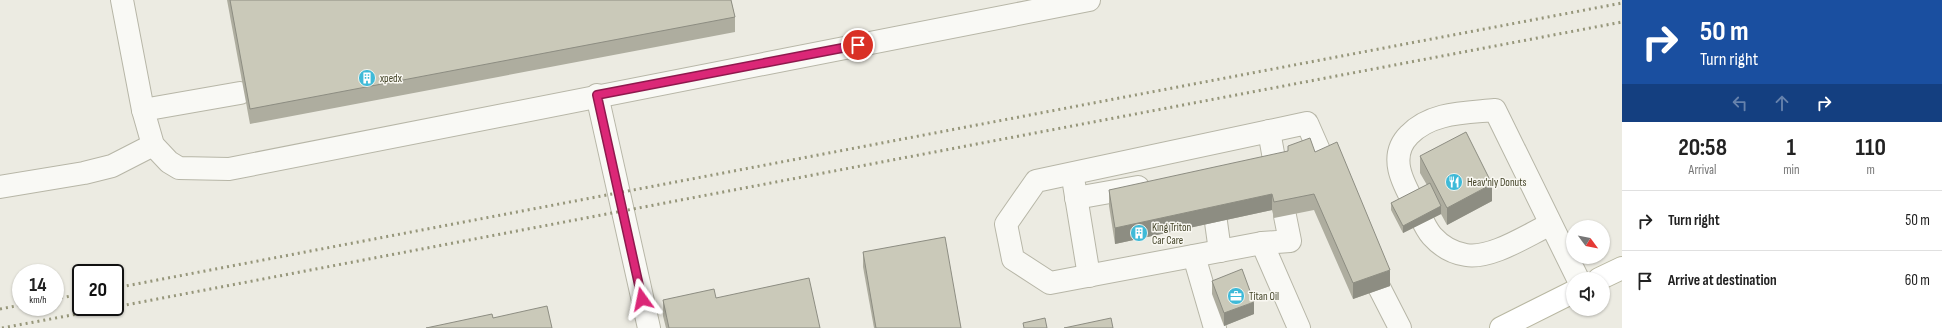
<!DOCTYPE html>
<html lang="en">
<head>
<meta charset="utf-8">
<style>
  body { margin:0; font-family:"Sofia Sans Condensed",sans-serif; background:#f2f2f2; color:#222; height:100vh; display:flex; flex-direction:column; font-size:15px; white-space:nowrap }
  * { box-sizing:border-box; margin:0 }
  p { font-size:13px; color:#767676 }
  .icon { flex:none; width:22px; height:22px; fill:none; stroke:currentColor; stroke-width:2; stroke-linecap:round; stroke-linejoin:round }
  .map { position:relative; flex:1; overflow:hidden }
  .panel { display:flex; flex-direction:column; background:#fff; width:320px }
  .panel>* { flex:none }
  .top-card { background:#1a4fa0; color:#fff; overflow:hidden }
  .needle { width:26px; rotate:122deg }
  .controls { position:absolute; left:1566px; top:220px; display:grid; gap:8px }
  .controls a { display:grid; place-items:center; width:44px; height:44px; border-radius:50%; background:#fff; box-shadow:0 1px 3px #0004; font-size:20px }
  .speed { position:absolute; left:12px; top:264px; display:flex; gap:8px; font-size:20px; font-weight:700; text-align:center }
  .speed>* { display:grid; place-content:center; width:52px; height:52px; border-radius:50%; background:#fff; box-shadow:0 1px 3px #0004; line-height:1 }
  .speed small { font-size:10px; font-weight:400 }
  .speed .limit { border:2px solid #111; border-radius:6px; background:#fff; color:#111 }
  .pin { position:absolute; display:grid; place-items:center; width:34px; height:34px; color:#fff; margin:-17px; border:2px solid #fff; border-radius:50%; box-shadow:0 1px 4px #0007 }
  .me { position:absolute; width:44px; margin:-22px; rotate:348deg; stroke-linejoin:round; filter:drop-shadow(0 0 3px #0008) }
  .turn { display:flex; align-items:center; gap:14px; height:84px; padding:0 12px; font-size:18px }
  .turn .icon { width:52px; height:52px; stroke-width:2.5 }
  .turn b { display:block; font-size:28px; line-height:34px }
  .lanes { display:flex; align-items:center; height:38px; padding:0 12px; background:#0003; justify-content:center; gap:20px; direction:ltr }
  .lanes .off { opacity:.35 }
  .eta { display:flex; justify-content:space-evenly; align-items:center; height:68px; text-align:center }
  .eta b { font-size:24px; font-weight:700; line-height:28px }
  ul { padding:0; list-style:none }
  li { display:flex; align-items:center; gap:12px; height:60px; padding:0 12px; border-top:1px solid #e0e0e0 }
  li div { flex:1 }
  li b { display:block; font-size:15px }
  li em { font-style:normal }
  main { display:flex; flex:1; min-height:0 }
  .map>svg:first-child { display:block }
  .lines { fill:none; stroke-linecap:round; stroke-linejoin:round }
  .minor-casing { stroke:#b7b6a7; stroke-width:24 }
  .major-casing { stroke:#b8b7a1; stroke-width:24 }
  .minor { stroke:#f9f9f5; stroke-width:22 }
  .major { stroke:#fff; stroke-width:22 }
  .rail { stroke:#96967a; stroke-width:3; stroke-dasharray:2 4; stroke-linecap:butt }
  .wall { fill:#aead9f }
  .shaded-wall { fill:#8d8d82 }
  .building { fill:#cac9b9; stroke:#8d8d82 }
  .route-casing { stroke:#8e194d; stroke-width:10 }
  .route { stroke:#db2777; stroke-width:7 }
  .labels { text-anchor:middle; stroke-width:3; stroke-linejoin:round; paint-order:stroke }
  .poi-label { font-size:11px; fill:#454529; stroke:#f9f8f2; text-anchor:start }
</style>
</head>
<body>
<main>
<div class="map">
<svg width="1622" height="328" viewBox="0 0 1622 328">
  <rect width="100%" height="100%" fill="#ecebe2"/>
  <g class="lines">
    <g class="minor-casing">
      <g id="minor">
        <polyline points="122,0 143,110 153,145 169,162 179,168 229,169 1089,0"/>
        <polyline points="597,95 649,328"/>
        <polyline points="143,110 240,93"/>
        <polyline points="1269,131 1276,170"/>
        <polyline points="1074,184 1089,276"/>
        <polyline points="0,187 84,173 112,166 153,145"/>
        <polyline points="1076,198 1138,187"/>
        <polyline points="1285,216 1290,241 1262,243 1050,283 1013,259 1006,224 1036,181 1307,123 1325,164"/>
        <polyline points="1216,222 1220,251"/>
        <path d="M1551,224C1527,235 1492,259 1466,255C1453,253 1441,246 1432,236C1425,228 1421,217 1416,207C1404,185 1387,157 1409,135C1431,112 1465,113 1495,110L1578,279"/>
        <polyline points="1262,243 1299,328"/>
        <polyline points="1194,256 1215,328"/>
        <polyline points="1380,289 1400,328"/>
      </g>
    </g>
    <g class="major-casing">
      <g id="major">
        <polyline points="1599,279 1622,268"/>
        <polyline points="1501,328 1573,292"/>
      </g>
    </g>
    <use href="#minor" class="minor"/>
    <use href="#major" class="major"/>
    <g class="rail">
      <polyline points="115,288 1622,3"/>
      <polyline points="55,299 81,294"/>
      <polyline points="115,307 1622,22"/>
      <polyline points="0,309 21,305"/>
      <polyline points="2,328 115,307"/>
    </g>
  </g>
  <g class="wall">
    <polygon points="227,0 731,0 735,17 735,32 250,124"/>
    <polygon points="1315,152 1390,286 1353,299 1314,210 1274,218 1272,210 1115,244 1109,206 1109,190"/>
    <polygon points="1420,156 1492,201 1447,225 1441,214 1403,233 1391,210 1391,203 1427,185 1420,173"/>
    <polygon points="863,252 961,328 874,328 863,267"/>
    <polygon points="1212,281 1254,314 1224,326 1212,294"/>
    <polygon points="716,298 820,328 666,328 663,316 663,300"/>
  </g>
  <g class="shaded-wall">
    <polygon points="1492,184 1492,201 1447,225 1447,208"/>
    <polygon points="1272,194 1272,210 1115,244 1115,228"/>
    <polygon points="1441,206 1441,214 1403,233 1403,226"/>
    <polygon points="1390,270 1390,286 1353,299 1353,283"/>
    <polygon points="1254,302 1254,314 1224,326 1224,313"/>
  </g>
  <g class="building">
    <polygon points="230,0 731,0 735,17 250,109"/>
    <polygon points="1466,132 1492,184 1447,208 1420,156"/>
    <polygon points="1310,138 1315,152 1337,142 1390,270 1353,283 1314,194 1274,202 1272,194 1115,228 1109,190 1288,151 1288,146"/>
    <polygon points="1430,183 1441,206 1403,226 1391,203"/>
    <polygon points="945,237 961,328 876,328 863,252"/>
    <polygon points="1242,269 1254,302 1224,313 1212,281"/>
    <polygon points="809,278 820,328 669,328 663,300 714,289 716,298"/>
    <polygon points="547,306 552,328 426,328 492,314 493,318"/>
    <polygon points="1045,318 1047,328 1024,328 1023,323"/>
    <polygon points="1111,318 1113,328 1064,328"/>
  </g>
  <g class="lines">
    <g class="route-casing">
      <polyline id="route" points="642,299 597,95 858,45"/>
    </g>
    <use href="#route" class="route"/>
  </g>
  <defs>
    <g id="building-disc" transform="scale(0.9)"><circle r="9.5" fill="#3fbad8" stroke="#f9f8f2"/><path d="M-4-6H4V6H1V3H-1V6H-4ZM-2.5-4.3h1.7v1.8h-1.7ZM.8-4.3h1.7v1.8H.8ZM-2.5-1h1.7V.8h-1.7ZM.8-1h1.7V.8H.8Z" fill="#fff"/></g>
    <g id="restaurant-disc" transform="scale(0.9)"><circle r="9.5" fill="#3fbad8" stroke="#f9f8f2"/><path d="M-5-6h1v4h1v-4h1v4h1v-4h1v5L-1.5 .5V6h-2V.5L-5-1ZM5-6V6H3V1.5H1.5Q1.5-4 5-6Z" fill="#fff"/></g>
    <g id="office-disc" transform="scale(0.9)"><circle r="9.5" fill="#3fbad8" stroke="#f9f8f2"/><path d="M-6-3h4V-5.5h4V-3h4V5H-6ZM-1-4.5V-3h2v-1.5ZM-6 0V1H6V0Z" fill="#fff"/></g>
  </defs>
  <g fill-rule="evenodd">
    <use href="#building-disc" x="367" y="78"/>
    <use href="#restaurant-disc" x="1454" y="182"/>
    <use href="#building-disc" x="1139" y="233"/>
    <use href="#office-disc" x="1236" y="296"/>
  </g>
  <g class="labels">
    <g class="poi-label">
      <text x="380" y="82">xpedx</text>
      <text x="1467" y="186">Heav'nly Donuts</text>
      <text x="1152" y="231">King Triton<tspan x="1152" dy="13">Car Care</tspan></text>
      <text x="1249" y="300">Titan Oil</text>
    </g>
  </g>
</svg>
<div class="controls">
<a><svg class="needle" viewBox="-14 -14 28 28"><path d="M0-13l5 13h-10z" fill="#e53935"/><path d="M0 13l5-13h-10z" fill="#767676"/></svg></a>
<a><svg class="icon" aria-label="sound" viewBox="0 0 24 24"><path d="M4 9h4l5-4v14l-5-4H4zM17 9q2 3 0 6"/></svg></a>
</div>
<div class="speed"><div>14<small>km/h</small></div><div class="limit">20</div></div>
<div class="pin" style="left:858px;top:45px;background:#d93025"><svg class="icon" aria-label="arrive" viewBox="0 0 24 24"><path d="M6 21V4h12l-3 4 3 4H6"/></svg></div>
<svg class="me" style="left:642px;top:299px" viewBox="-20 -20 40 40"><path d="M0-17L14 15 0 8-14 15z" fill="#db2777" stroke="#fff" stroke-width="4"/></svg>
</div>
<section class="panel">
<div class="top-card">
<div class="turn"><svg class="icon" aria-label="right" viewBox="0 0 24 24"><path d="M7 20v-9h11M14 6l5 5-5 5"/></svg><div><b>50 m</b>Turn right</div></div>
<div class="lanes"><svg class="icon off" aria-label="left" viewBox="0 0 24 24"><path d="M17 20v-9H6M10 6l-5 5 5 5"/></svg><svg class="icon off" aria-label="ahead" viewBox="0 0 24 24"><path d="M12 20V5M6 11l6-6 6 6"/></svg><svg class="icon" aria-label="right" viewBox="0 0 24 24"><path d="M7 20v-9h11M14 6l5 5-5 5"/></svg></div>
</div>
<div class="eta">
<div><b>20:58</b><p>Arrival</p></div>
<div><b>1</b><p>min</p></div>
<div><b>110</b><p>m</p></div>
</div>
<ul>
<li><svg class="icon" aria-label="right" viewBox="0 0 24 24"><path d="M7 20v-9h11M14 6l5 5-5 5"/></svg><div><b>Turn right</b></div><em>50 m</em></li>
<li><svg class="icon" aria-label="arrive" viewBox="0 0 24 24"><path d="M6 21V4h12l-3 4 3 4H6"/></svg><div><b>Arrive at destination</b></div><em>60 m</em></li>
</ul>
</section>
</main>
</body>
</html>
